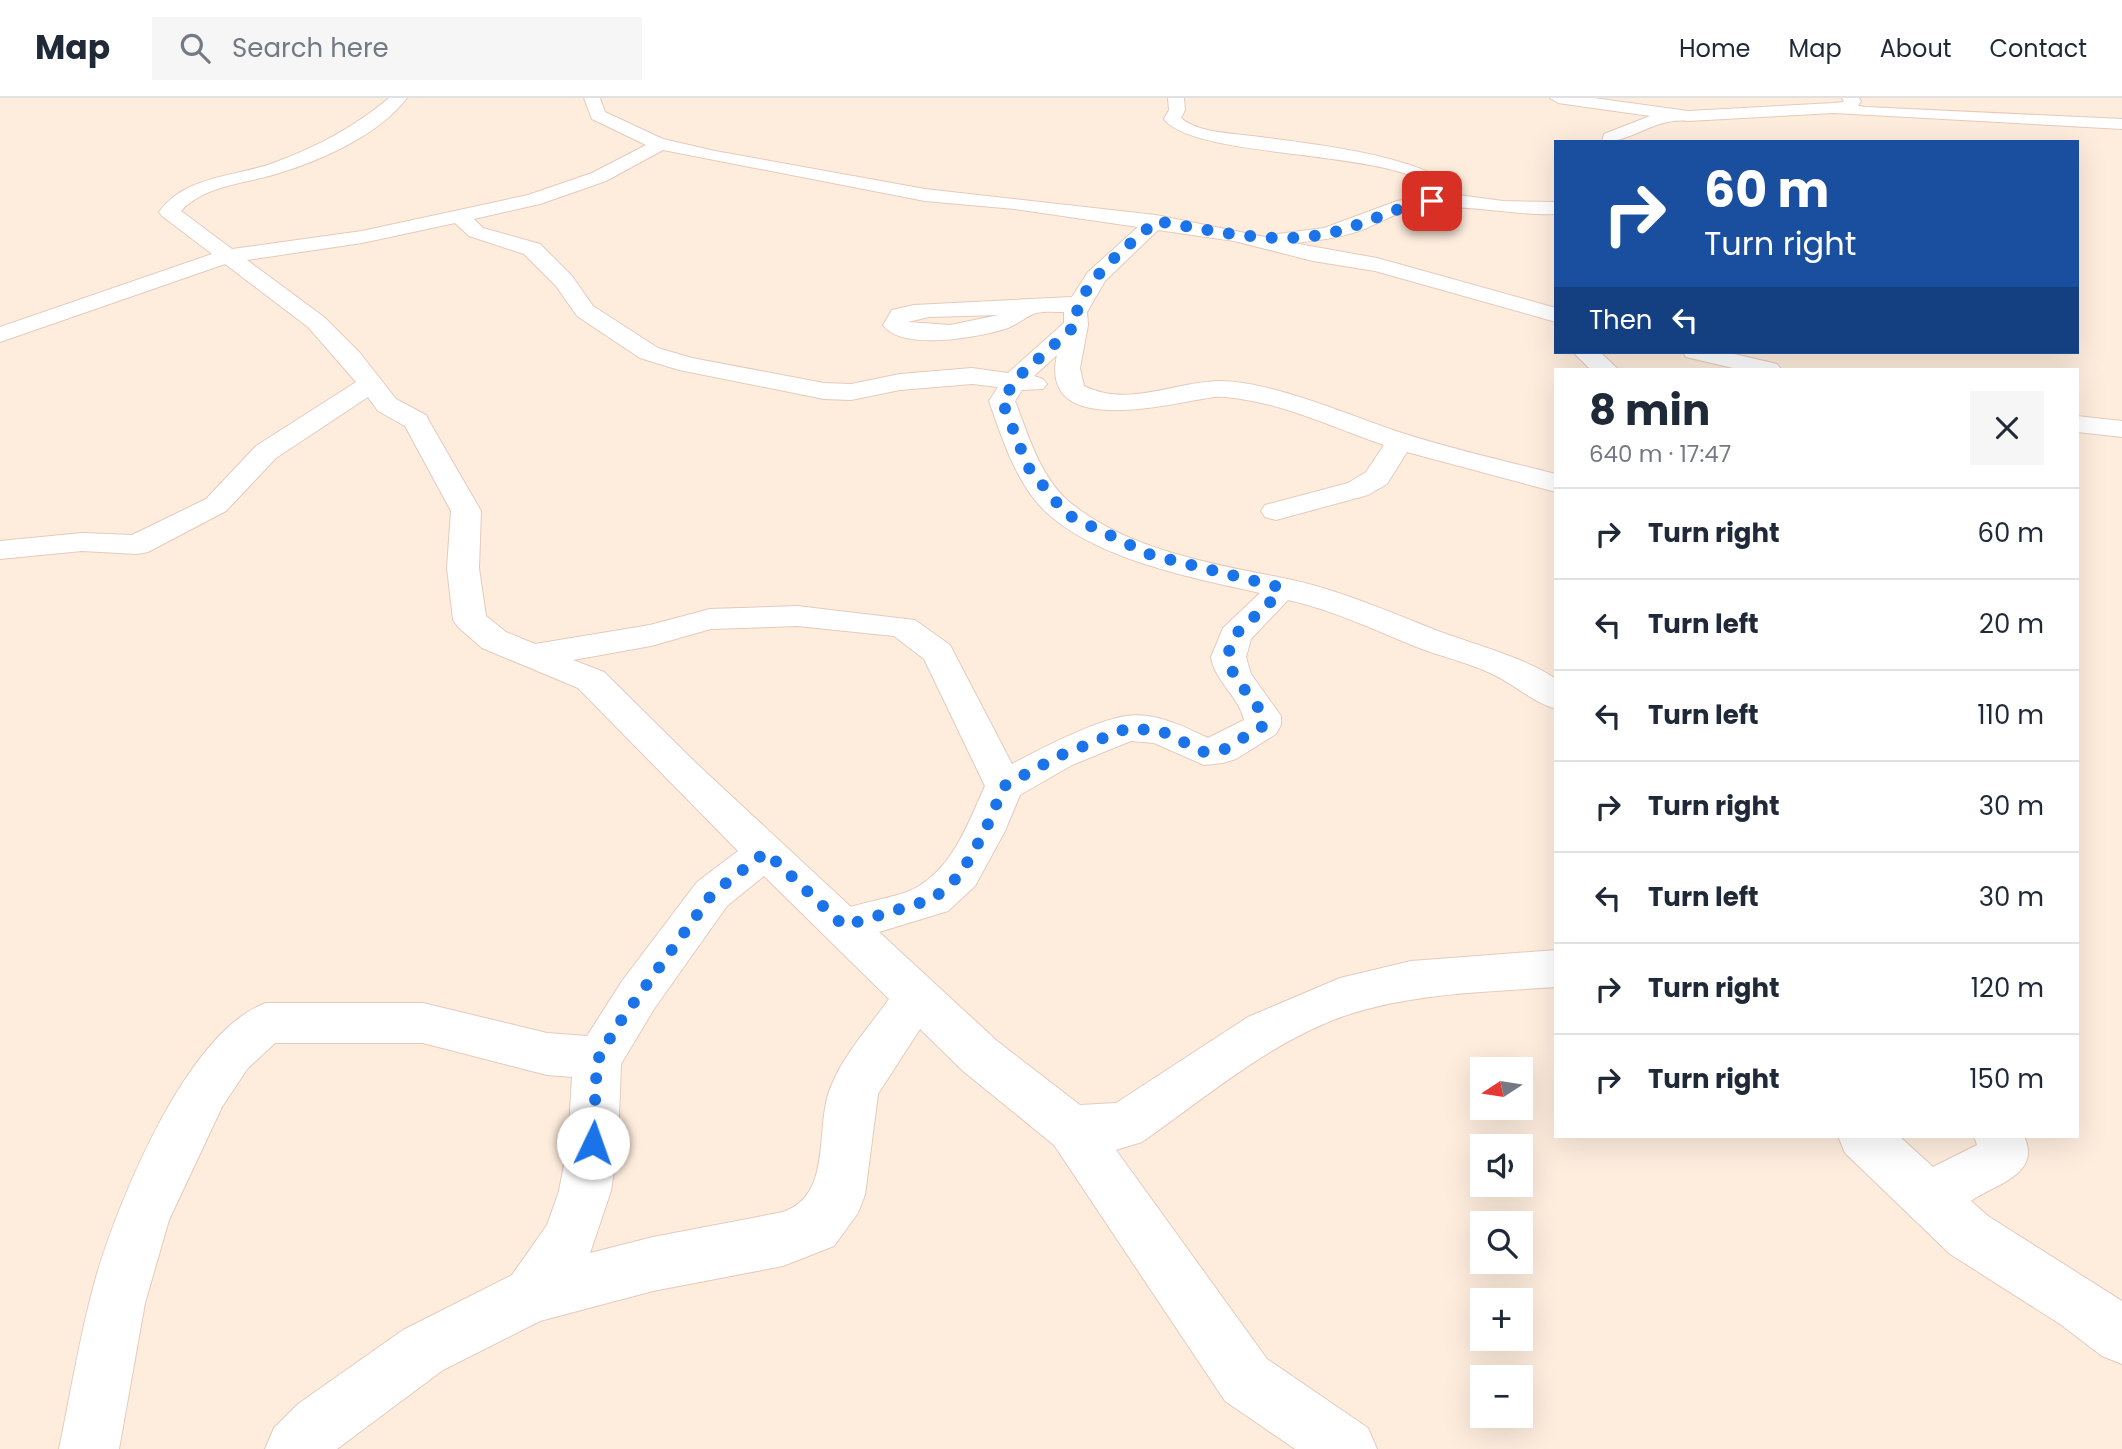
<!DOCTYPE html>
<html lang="en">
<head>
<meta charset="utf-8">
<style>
  body { margin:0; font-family:Poppins,sans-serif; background:#f6f6f7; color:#1f2937; height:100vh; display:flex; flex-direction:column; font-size:26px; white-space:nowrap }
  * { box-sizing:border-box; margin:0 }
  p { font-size:23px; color:#747a83 }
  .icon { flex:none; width:38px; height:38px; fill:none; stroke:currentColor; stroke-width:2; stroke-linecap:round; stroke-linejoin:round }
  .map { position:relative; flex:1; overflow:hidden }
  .sheet { position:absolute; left:1554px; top:270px; width:525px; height:770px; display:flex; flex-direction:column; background:#fff; border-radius:0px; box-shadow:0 7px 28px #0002 }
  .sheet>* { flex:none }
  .top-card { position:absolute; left:1554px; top:42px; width:525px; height:214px; border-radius:0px; box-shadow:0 7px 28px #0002; background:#1a4fa0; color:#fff; overflow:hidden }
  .needle { width:46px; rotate:258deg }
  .controls { position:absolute; left:1470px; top:959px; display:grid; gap:14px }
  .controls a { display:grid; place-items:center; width:63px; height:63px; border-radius:0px; background:#fff; box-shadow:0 7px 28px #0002; font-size:35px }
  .pin { position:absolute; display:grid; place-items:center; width:60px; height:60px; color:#fff; margin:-30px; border-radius:14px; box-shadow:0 4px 10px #0006 }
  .me { position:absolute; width:77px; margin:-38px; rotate:3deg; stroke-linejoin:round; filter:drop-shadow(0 0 5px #0008) }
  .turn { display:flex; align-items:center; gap:24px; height:147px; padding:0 35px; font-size:32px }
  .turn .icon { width:91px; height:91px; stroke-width:2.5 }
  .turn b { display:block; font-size:49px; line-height:60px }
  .then { display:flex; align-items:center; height:66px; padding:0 35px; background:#0003; gap:14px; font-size:26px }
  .round { display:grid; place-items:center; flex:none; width:74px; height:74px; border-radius:0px; background:#f6f6f7 }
  .overview { display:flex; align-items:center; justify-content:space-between; height:119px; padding:0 35px }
  h1 { font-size:42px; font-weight:700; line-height:52px }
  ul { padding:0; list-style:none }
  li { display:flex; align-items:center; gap:21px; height:91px; padding:0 35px; border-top:2px solid #e0e1e3 }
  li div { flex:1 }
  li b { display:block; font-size:26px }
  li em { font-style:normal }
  header { display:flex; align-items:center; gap:42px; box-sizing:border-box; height:98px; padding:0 35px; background:#fff; border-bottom:2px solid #e0e1e3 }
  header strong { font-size:33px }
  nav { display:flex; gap:38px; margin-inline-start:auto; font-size:24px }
  .search { width:490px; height:63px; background:#f6f6f7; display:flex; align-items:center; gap:18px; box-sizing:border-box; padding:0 24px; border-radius:0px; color:#747a83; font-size:26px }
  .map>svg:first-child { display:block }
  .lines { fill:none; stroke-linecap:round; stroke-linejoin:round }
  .minor-casing { stroke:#e5cabc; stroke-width:2 }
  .minor { fill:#fff; fill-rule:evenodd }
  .route { stroke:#1a73e8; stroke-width:12; stroke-dasharray:0 21.6 }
</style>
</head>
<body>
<header>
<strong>Map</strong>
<div class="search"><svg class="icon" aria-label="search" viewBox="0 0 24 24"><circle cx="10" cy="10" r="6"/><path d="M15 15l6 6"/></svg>Search here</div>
<nav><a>Home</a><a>Map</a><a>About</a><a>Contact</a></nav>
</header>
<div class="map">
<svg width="2122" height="1351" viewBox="0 0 2122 1351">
  <rect width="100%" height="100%" fill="#feeddd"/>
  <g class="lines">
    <g class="minor-casing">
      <g id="minor">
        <path d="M389,0H407C379,37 320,63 276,76C244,86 205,87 181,113L232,151L362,133L528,97L592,75L646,47L592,21L584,0H600L605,14L663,41L715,53L925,91L1156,117L1275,141L1278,136L1324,130L1397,103L1438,97C1416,50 1196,64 1164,21L1169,12L1168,0H1184L1185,12L1181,20C1199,35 1230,35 1252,38C1296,44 1439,58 1458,97L1503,103L1556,104V116C1507,118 1459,103 1411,112C1394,115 1378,126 1362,132C1339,140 1316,143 1293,145L1377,160L1556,210V224L1375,173L1313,163L1234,143L1158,132L1105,183L1087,214L1088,227L1080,270L1084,288C1129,310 1172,284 1219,283C1272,283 1350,318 1402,335C1452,351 1504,363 1556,376V394L1407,354L1387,386L1368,397L1276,422L1265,419L1261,413L1265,407L1348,385L1366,374L1384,347C1343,333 1293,310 1252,303C1240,301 1226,298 1214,299C1172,305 1038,342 1057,257L1034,278L1043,281L1047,286L1043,291L1022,292L1015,303C1028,336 1039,376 1066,401C1123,451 1212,466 1283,480C1338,491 1387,513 1438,533C1478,548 1519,557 1556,581V611C1532,604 1513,585 1490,575C1466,564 1439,558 1414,548C1372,531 1333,512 1288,502L1251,541L1246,559L1251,576L1281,618V627L1276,636L1236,661L1223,665L1204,667L1154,645L1131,643L1072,667L1020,697L1005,733L975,788L948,813L879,834L997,943L1080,1007L1116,1005L1248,919L1340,880L1411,863L1556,852V889C1487,894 1416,895 1350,916C1273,941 1207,999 1142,1044L1116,1052L1267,1261L1368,1330L1377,1351H1295L1225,1303L1054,1047L963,973L920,931L878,996L865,1097L858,1115L834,1148L783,1168L653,1193L540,1223L443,1272L337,1351H265L274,1330L298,1306L403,1232L512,1177L547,1127L559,1093L568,1045L572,979L547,977L423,945H275L248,970L222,1009L169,1122L145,1205L119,1351H59C71,1294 80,1235 96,1179C119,1102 187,933 266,905H423L547,935L587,938L622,883L697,784L738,753L578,590L482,550L458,529L453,522L447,470L451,413L405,328L378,313L368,299L276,360L226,413L148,454L137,456L82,453L0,461V443L82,435L132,437L206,401L256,348L356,284L308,229L225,166L0,244V229L212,156L162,118L159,114C185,77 237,79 276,64C317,49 356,28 389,0ZM663,52L925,103L1015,111L1138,129L1088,174L1072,199L914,207L892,212L883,227C902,254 981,239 1008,230C1018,226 1027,218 1036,215C1044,213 1055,214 1064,214V225L1008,275L972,270L900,276L851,286L824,285L692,260L658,250L593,208L572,178L540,146L483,130L474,121L540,106L606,83ZM455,125L469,138L524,156L556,188L577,218L640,260L679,272L824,301L851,302L900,292L972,286L998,289L989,303C1001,337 1012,372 1034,401C1080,459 1190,479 1260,495L1223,530L1211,559C1215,584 1239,598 1244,622L1208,640C1183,628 1155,614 1126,618C1094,623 1042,650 1012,666L950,547L915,522L797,508L710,511L650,527L535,546L506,534L486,518L479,470L481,413L429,323L426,317L396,301L360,255L324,219L247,162L362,145ZM999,217L950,227L908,224L929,219ZM797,528L894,538L924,561L985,688C969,723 954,767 919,788C901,799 872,802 851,809L696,665L604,574L573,562L651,548L711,531ZM764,778L889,901C870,928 845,955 832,986C813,1027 835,1096 783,1114L653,1139L590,1155L611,1093L618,1045L621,966L654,911L727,808Z"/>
        <path d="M1550,0H1594L1688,13L1834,5L1844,4L1842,0H1859L1861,3L1858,8L1866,9L2122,21V31L1834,15L1688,23C1655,19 1633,44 1602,44L1604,36L1650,18L1558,5Z"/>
        <polygon points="1573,254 1600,254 1618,271 1590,271"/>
        <polygon points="1683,254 1726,254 1777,266 1781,271 1737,271 1686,259"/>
        <polygon points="2077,318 2122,323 2122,339 2077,334"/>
        <path d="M1838,1038H1899L1933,1069L1977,1047L1974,1038H2024C2042,1077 1995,1086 1971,1103L1988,1118L2122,1203V1266L2102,1258L2060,1226L1950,1156L1845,1055Z"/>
      </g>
    </g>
    <use href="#minor" class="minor"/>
  </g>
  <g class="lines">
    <path class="route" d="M593,1045L597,963L617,928L712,796L766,754L844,828L933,801L960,777L985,733L1004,688L1059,658L1128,630L1161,633L1204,654L1223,652L1263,628C1267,602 1218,581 1231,546C1240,522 1270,515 1279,489L1151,457L1066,416L1028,369L1002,303L1018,279L1076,227C1072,189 1130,147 1156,123C1213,132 1268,147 1325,136C1363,129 1394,108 1432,103"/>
  </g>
</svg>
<div class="controls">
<a><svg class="needle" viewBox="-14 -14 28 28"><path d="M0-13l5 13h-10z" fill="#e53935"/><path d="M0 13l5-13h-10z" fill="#747a83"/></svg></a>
<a><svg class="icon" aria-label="sound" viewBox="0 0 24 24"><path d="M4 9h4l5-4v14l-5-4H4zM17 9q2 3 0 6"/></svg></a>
<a><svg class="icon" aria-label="search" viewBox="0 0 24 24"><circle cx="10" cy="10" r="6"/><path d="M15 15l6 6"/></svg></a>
<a>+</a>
<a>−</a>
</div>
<div class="pin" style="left:1432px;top:103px;background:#d93025"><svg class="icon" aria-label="arrive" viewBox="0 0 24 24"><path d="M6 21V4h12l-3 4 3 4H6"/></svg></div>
<svg class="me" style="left:593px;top:1045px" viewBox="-20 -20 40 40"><circle r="19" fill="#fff"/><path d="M0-13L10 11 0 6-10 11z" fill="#1a73e8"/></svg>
<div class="top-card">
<div class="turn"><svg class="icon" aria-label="right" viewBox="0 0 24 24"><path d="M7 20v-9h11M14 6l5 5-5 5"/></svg><div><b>60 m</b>Turn right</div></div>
<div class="then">Then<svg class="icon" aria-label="left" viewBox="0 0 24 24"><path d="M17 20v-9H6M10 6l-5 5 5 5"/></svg></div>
</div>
<section class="sheet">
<div class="overview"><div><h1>8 min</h1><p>640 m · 17:47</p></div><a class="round"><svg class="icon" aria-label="close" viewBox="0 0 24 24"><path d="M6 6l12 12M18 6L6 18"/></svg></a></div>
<ul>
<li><svg class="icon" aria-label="right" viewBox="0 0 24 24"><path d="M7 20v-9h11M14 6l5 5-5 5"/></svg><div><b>Turn right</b></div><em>60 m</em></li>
<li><svg class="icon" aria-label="left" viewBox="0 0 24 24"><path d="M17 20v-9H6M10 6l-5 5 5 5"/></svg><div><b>Turn left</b></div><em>20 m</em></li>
<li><svg class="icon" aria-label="left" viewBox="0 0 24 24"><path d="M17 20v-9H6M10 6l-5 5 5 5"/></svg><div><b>Turn left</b></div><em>110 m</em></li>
<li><svg class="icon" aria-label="right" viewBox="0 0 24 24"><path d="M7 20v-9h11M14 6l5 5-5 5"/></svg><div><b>Turn right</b></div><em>30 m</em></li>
<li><svg class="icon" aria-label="left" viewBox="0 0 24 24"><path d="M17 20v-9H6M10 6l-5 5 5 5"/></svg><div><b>Turn left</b></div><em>30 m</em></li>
<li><svg class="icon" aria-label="right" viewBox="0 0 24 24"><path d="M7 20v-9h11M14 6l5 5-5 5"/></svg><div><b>Turn right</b></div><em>120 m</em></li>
<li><svg class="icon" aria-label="right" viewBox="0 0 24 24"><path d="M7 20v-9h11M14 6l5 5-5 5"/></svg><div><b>Turn right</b></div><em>150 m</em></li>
</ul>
</section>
</div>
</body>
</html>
